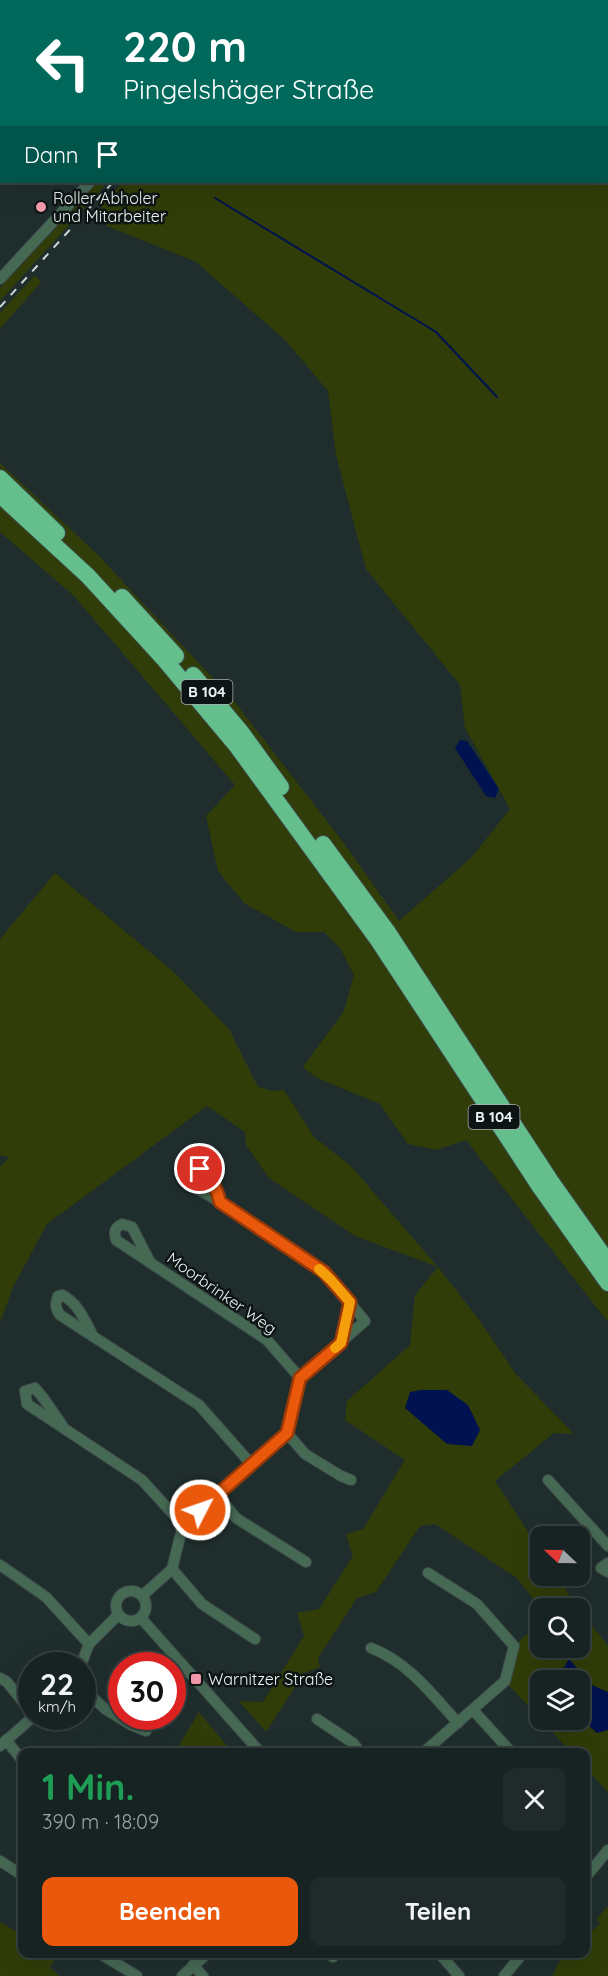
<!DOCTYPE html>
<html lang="de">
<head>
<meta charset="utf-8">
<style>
  body { margin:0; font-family:Quicksand,sans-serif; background:#202a2a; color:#f1f3f6; height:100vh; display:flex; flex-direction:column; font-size:22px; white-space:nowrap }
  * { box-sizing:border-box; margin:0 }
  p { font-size:20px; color:#9ea4a5 }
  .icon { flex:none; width:33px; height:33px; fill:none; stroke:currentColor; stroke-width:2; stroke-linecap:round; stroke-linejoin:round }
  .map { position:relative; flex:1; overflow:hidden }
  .details { position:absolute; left:18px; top:1748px; width:572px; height:210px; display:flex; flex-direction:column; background:#172222; border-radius:12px; box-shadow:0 6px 24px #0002,0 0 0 2px #363f40 }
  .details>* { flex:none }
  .banner { position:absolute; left:0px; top:0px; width:609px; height:183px; box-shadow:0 6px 24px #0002,0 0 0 2px #363f40; background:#00695c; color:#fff; overflow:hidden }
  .needle { width:39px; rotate:292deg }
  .tools { position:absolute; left:530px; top:1526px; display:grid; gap:12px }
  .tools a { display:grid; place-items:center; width:60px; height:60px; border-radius:12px; background:#172222; box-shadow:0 6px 24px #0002,0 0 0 2px #363f40; font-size:30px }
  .speed { position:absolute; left:18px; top:1652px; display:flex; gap:12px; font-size:30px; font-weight:700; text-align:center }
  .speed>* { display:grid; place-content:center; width:78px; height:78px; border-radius:50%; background:#172222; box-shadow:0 6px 24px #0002,0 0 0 2px #363f40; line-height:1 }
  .speed small { font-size:15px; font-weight:400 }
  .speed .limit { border:9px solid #d22; background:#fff; color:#111 }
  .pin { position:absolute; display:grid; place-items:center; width:51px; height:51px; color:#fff; margin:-26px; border:3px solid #fff; border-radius:50%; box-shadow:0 2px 6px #0007 }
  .me { position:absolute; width:66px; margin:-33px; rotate:49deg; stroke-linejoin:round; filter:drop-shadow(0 0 4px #0008) }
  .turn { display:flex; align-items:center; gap:21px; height:126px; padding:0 24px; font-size:27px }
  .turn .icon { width:78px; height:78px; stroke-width:2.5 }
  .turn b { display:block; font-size:42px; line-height:51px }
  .then { display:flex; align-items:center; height:57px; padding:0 24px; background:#0003; gap:12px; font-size:22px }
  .round { display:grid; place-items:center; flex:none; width:63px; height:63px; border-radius:12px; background:#202a2a }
  .headline { display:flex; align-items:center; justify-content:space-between; height:102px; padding:0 24px }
  h1 { font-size:36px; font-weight:700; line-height:45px; color:#1e9e55 }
  .primary-button { display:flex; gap:12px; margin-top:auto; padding:12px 24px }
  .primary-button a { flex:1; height:69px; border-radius:12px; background:#ea580c; color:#fff; font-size:24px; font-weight:700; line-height:69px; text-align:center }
  .primary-button a+a { background:#202a2a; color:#f1f3f6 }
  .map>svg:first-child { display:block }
  .green { fill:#303d08 }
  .water { fill:#00124f }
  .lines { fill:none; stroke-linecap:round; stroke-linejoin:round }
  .stream { stroke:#00124f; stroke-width:2 }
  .minor-casing { stroke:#3c4a49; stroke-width:12 }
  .highway-casing { stroke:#3c4a49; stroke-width:18 }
  .minor { stroke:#466954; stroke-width:10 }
  .highway { stroke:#64bf8d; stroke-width:16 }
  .rail { stroke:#cdd6d6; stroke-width:2; stroke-dasharray:8 8; stroke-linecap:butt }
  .route-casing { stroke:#983908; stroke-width:15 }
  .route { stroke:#ea580c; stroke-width:10 }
  .slow { stroke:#f59e0b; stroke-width:10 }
  .poi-dot { fill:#f39aab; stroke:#0e1414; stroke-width:2 }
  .labels { text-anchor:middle; stroke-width:5; stroke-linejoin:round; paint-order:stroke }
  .shield { fill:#0e1414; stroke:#a9b0b0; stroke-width:1.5 }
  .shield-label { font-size:15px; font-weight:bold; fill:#ebf3f3 }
  .poi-label { font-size:16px; fill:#ebf3f3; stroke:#0e1414; text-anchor:start }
  .street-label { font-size:16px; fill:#ebf3f3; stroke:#0e1414 }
</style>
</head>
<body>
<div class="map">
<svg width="608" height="1976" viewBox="0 0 608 1976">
  <rect width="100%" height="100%" fill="#1f2e2d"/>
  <g class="green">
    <polygon points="284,0 608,0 608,1322 466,1140 436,1150 408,1144 380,1104 317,1078 303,1067 344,1011 354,975 340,948 324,932 296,932 244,903 218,871 206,816 235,785 74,596 0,532 0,463 98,555 234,701 340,838 399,921 472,857 510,809 465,728 460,685 366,569 336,455 328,391 285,340 196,262 107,226 101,206 123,182 608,182 608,2 283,1"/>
    <polygon points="98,182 108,182 0,301 0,288"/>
    <polygon points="35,275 41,282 0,329 0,313"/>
    <polygon points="55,873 175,973 229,1029 258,1087 273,1091 284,1090 314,1137 351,1166 438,1267 480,1321 515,1373 574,1434 554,1433 495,1481 540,1550 540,1575 556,1575 578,1608 540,1608 517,1578 435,1524 420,1526 376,1592 357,1598 318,1658 320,1667 304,1673 266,1732 239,1701 263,1702 304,1636 297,1613 319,1609 353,1556 346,1534 363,1529 405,1460 345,1420 347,1401 410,1345 415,1295 438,1267 355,1236 269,1178 246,1145 245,1132 207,1106 47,1224 13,1287 0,1323 0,1167 9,1157 0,1155 0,939"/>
    <polygon points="579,1609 608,1646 608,1792 585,1767 585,1752 571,1752 540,1719 579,1719 579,1680 540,1680 540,1719 505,1681 514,1646 540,1622 540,1647 579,1647"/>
    <polygon points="199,1712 232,1752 216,1752 210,1748 194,1752 175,1752"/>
    <polygon points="608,1906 608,1976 552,1976 561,1959 567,1953 585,1953 585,1937 600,1924 597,1918"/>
    <polygon points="0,1922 22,1935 22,1953 59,1953 50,1967 59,1976 0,1976"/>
  </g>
  <g class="water">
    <polygon points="460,740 467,741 499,789 495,798 486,796 455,748"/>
    <polygon points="421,1390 447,1390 468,1405 480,1430 472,1446 447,1444 405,1408 410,1392"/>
    <polygon points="569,1659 584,1676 585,1682 608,1692 608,1730 597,1733 588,1725 587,1712 579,1706 579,1680 564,1680 560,1674"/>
  </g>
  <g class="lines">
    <polyline class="stream" points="215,198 436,332 497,397"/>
    <g class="minor-casing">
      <g id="minor">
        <polyline points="254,2 255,0"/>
        <polyline points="0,279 90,182"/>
        <path d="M150,1262L132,1227L122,1224C114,1228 114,1232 116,1240L267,1340L300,1378"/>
        <path d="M92,1334C85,1320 77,1302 62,1295L58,1296C55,1304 55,1308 60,1315L199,1405L252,1465"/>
        <polyline points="341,1343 349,1302"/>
        <polyline points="62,1425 44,1399 35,1388 25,1391 27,1404 142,1480 183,1525"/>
        <polyline points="287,1433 305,1454 341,1476 351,1480"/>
        <polyline points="548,1480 608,1546"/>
        <polyline points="217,1494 236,1518 306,1562"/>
        <polyline points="608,1563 601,1568 608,1572"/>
        <polyline points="0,1565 46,1597 89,1644"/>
        <polyline points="172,1569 202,1604 255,1639"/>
        <circle cx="131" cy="1606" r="15"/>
        <path d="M142,1596L172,1569L183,1525L287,1433L300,1378L365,1321L324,1272L220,1202L189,1184L188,1178L191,1172L200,1169C211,1177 217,1189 220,1202"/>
        <polyline points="141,1618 260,1752"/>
        <path d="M371,1648C408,1662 432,1694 458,1723"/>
        <polyline points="81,1665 89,1644 118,1615"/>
        <polyline points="0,1678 7,1682 32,1713"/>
        <polyline points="82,1687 105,1709 131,1725 146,1731"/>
        <polyline points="473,1710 511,1752"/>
        <polyline points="317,1719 353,1743 360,1752"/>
        <polyline points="6,1740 22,1760"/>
        <polyline points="0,1746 34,1716"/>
        <polyline points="424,1752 505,1681 514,1646 477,1604 428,1573"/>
        <polyline points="0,1861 22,1875"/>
        <polyline points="585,1878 608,1850"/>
        <polyline points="99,1953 137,1976"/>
        <polyline points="326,1953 333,1957"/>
        <polyline points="439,1953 459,1976"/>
        <polyline points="193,1965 203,1976"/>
        <polyline points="182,1976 208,1953"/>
        <polyline points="504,1976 523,1953"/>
      </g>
    </g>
    <g class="highway-casing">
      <g id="highway">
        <polyline points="0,478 57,533"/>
        <polyline points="0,495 88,576 164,659 236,745 378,940 540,1187 608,1283"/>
        <polyline points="122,597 176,656"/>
        <polyline points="193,675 241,732 281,787"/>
        <polyline points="323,844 387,931 550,1180 608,1262"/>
      </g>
    </g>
    <use href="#minor" class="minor"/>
    <use href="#highway" class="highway"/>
    <g class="rail">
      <polyline points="275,2 277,0"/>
      <polyline points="0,307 113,182"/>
    </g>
  </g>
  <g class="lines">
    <g class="route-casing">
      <path id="route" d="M200,1169C211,1177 217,1189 220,1202L324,1272L350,1302L341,1343L300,1378L287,1433L200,1510"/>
    </g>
    <use href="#route" class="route"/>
    <polyline class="slow" points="319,1269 331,1280 350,1302 341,1343 335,1348"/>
  </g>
  <g class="poi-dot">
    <circle cx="41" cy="207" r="6"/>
    <rect x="190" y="1673" width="12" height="12" rx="3"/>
  </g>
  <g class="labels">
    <g class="shield">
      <rect x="181.5" y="680" width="51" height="24" rx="4.5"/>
      <rect x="468.5" y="1105" width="51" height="24" rx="4.5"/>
    </g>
    <g class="shield-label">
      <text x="207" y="697">B 104</text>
      <text x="494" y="1122">B 104</text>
    </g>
    <g class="poi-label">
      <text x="53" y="204">Roller Abholer<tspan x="53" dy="18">und Mitarbeiter</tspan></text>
      <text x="208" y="1685">Warnitzer Straße</text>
    </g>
    <g class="street-label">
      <text transform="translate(222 1293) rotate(35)" y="6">Moorbrinker Weg</text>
    </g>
  </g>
</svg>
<div class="tools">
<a><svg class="needle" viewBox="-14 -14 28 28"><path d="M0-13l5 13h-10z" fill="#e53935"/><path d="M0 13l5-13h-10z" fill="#9ea4a5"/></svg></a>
<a><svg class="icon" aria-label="search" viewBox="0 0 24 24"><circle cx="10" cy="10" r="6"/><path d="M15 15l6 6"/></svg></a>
<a><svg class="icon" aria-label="layers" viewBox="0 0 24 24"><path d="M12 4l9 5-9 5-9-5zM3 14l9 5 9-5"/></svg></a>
</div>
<div class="speed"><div>22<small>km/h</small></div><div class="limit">30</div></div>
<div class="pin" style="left:200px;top:1169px;background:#d93025"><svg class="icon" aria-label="arrive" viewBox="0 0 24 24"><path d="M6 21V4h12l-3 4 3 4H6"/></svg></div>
<svg class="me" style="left:200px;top:1510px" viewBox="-20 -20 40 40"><circle r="17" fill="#ea580c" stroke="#fff" stroke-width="3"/><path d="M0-11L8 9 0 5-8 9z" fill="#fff"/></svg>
<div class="banner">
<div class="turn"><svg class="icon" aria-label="left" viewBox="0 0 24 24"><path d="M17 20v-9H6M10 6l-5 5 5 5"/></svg><div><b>220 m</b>Pingelshäger Straße</div></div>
<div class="then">Dann<svg class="icon" aria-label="arrive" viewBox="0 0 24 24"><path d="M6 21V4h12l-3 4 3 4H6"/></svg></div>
</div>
<section class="details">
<div class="headline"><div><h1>1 Min.</h1><p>390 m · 18:09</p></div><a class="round"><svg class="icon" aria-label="close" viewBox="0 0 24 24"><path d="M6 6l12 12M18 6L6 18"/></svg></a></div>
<div class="primary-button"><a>Beenden</a><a>Teilen</a></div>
</section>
</div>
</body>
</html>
